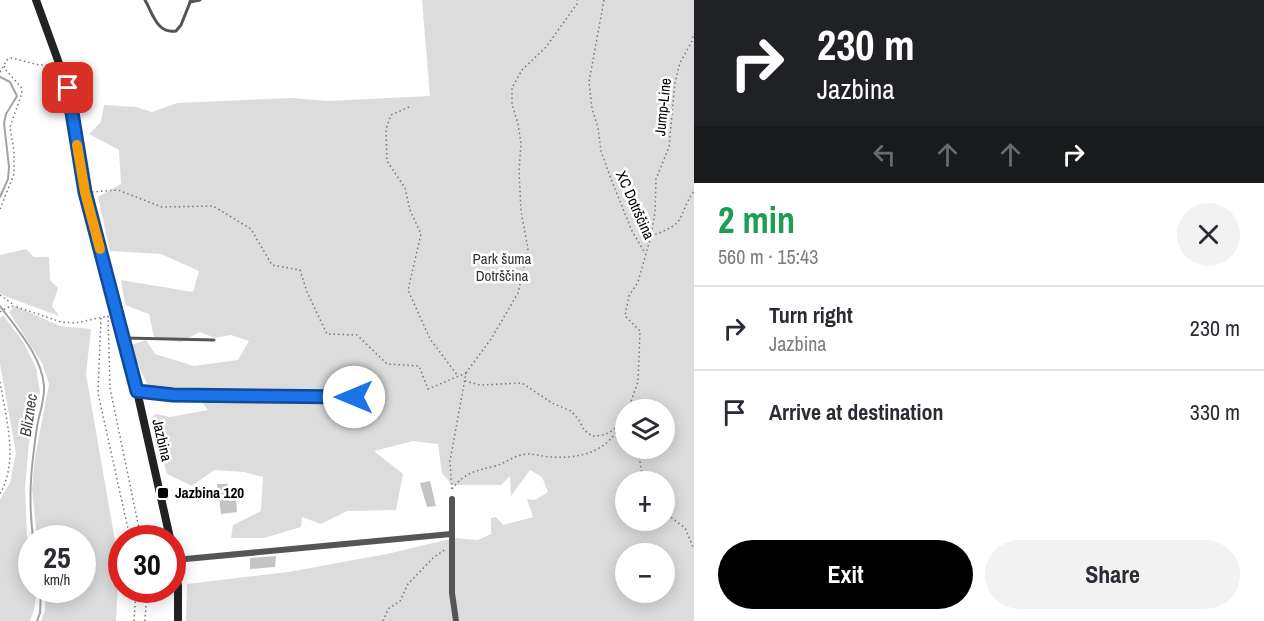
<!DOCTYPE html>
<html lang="en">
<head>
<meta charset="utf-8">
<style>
  body { margin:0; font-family:"Archivo Narrow",sans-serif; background:#f2f2f3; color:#2b2b33; height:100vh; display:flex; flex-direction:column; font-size:22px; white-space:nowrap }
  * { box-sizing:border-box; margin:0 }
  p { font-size:20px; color:#7c7c81 }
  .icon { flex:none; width:33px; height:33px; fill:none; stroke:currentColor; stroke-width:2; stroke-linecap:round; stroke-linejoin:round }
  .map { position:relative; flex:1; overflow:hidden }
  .details { display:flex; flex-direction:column; background:#fff; width:570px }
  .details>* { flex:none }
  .guide { background:#202124; color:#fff; overflow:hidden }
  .tools { position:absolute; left:615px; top:399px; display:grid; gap:12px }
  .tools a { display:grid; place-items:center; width:60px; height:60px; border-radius:50%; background:#fff; box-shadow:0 3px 15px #0003; font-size:30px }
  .speed { position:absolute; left:18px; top:525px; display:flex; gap:12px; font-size:30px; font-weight:700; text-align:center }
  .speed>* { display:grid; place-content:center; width:78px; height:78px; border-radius:50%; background:#fff; box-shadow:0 3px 15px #0003; line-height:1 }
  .speed small { font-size:15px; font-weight:400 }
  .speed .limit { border:9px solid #d22; background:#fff; color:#111 }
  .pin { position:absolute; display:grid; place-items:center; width:51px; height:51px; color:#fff; margin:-26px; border-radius:12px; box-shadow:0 3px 9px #0006 }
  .me { position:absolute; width:66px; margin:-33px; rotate:270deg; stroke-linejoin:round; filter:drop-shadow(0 0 4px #0008) }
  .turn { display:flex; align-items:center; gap:21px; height:126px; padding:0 24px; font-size:27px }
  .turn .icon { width:78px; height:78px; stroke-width:2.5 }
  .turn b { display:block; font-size:42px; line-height:51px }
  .lanes { display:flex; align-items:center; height:57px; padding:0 24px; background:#0003; justify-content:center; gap:30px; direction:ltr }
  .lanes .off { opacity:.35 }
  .round { display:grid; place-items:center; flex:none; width:63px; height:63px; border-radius:32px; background:#f2f2f3 }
  .overview { display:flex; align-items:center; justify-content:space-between; height:102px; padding:0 24px }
  h1 { font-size:36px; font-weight:700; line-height:45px; color:#1e9e55 }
  .button { display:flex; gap:12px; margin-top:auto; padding:12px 24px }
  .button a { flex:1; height:69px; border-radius:36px; background:#000; color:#fff; font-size:24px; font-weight:700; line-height:69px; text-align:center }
  .button a+a { background:#f2f2f3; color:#2b2b33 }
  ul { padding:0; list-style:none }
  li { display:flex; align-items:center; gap:18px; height:84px; padding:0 24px; border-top:2px solid #e1e1e2 }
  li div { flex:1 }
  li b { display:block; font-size:22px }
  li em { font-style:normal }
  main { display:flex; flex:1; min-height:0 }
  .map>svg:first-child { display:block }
  .green { fill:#dcdcdc; fill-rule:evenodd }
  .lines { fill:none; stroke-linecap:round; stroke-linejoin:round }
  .stream { stroke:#a3a3a3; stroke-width:2 }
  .building { fill:#c4c4c4 }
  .path { stroke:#777; stroke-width:1.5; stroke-dasharray:1.5 3; stroke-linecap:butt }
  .lane { stroke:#555; stroke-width:3 }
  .street { stroke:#555; stroke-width:6 }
  .secondary { stroke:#222; stroke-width:8 }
  .route-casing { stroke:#114b97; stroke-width:15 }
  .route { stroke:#1a73e8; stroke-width:10 }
  .slow { stroke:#f59e0b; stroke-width:10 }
  .poi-dot { fill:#000; stroke:#fff; stroke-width:2 }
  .labels { text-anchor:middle; stroke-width:5; stroke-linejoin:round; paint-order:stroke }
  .street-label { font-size:15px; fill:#000; stroke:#fff }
  .park-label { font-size:15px; fill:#333; stroke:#fff }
  .poi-label { font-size:15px; font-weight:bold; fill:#000; stroke:#fff; text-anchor:start }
  .water-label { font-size:16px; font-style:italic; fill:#444; stroke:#fff }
</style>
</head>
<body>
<main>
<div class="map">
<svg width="694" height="621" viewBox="0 0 694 621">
  <rect width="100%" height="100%" fill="#fff"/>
  <g class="green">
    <path d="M422,0H694V621H186L187,584L288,572L387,554L454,538L478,540L491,534V518L496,517L503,525L533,517L527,499L535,500L548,492L542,477L530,470L511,496L510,476L501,485H452L442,473L438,444L413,441L374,451L403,474L396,510L347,511L321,524L302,517L301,527L264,538H231L233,525L261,511L263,477L244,472L214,470L192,486L167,474L151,418L156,414L170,417L208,410L199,398L149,388L129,346L146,340L155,354L194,366L238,360L249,341L231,335L215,338L200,332L181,342L154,337L149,314L125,305L121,280L193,292L199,271L161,254L110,251L98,197L121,184L119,150L89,134L101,122L104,105L136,107L152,112L177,103L291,98L327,101L430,96ZM626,410H664V448H626ZM626,482H664V520H626ZM626,554H664V592H626Z"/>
    <polygon points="26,249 34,257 49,257 50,280 58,288 52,306 59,316 2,295 0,293 0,255"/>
    <polygon points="15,306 60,326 91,329 86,374 119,564 116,621 41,621 45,610 45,590 82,590 82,538 37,538 32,489 35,457 49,384 42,363 9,312"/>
    <polygon points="3,315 24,343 36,368 40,392 29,443 25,488 27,536 31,557 32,590 37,590 34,610 30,621 0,621 0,499 10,483 16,453 0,364 0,318"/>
  </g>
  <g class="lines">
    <g class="stream">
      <polyline points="0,77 10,82 17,96 6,114 4,123 9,167 8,179 0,197"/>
      <path d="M0,306C17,329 42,357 44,386C45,400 39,414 37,427C31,468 28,497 33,538"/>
      <polyline points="37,621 40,613 41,590"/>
    </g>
  </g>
  <g class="building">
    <polygon points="430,481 436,506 427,507 420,483"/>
    <polygon points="217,484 228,484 227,499 236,498 237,512 221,514 219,496 217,496"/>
    <polygon points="276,556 275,567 250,569 250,558"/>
  </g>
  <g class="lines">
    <g class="path">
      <polyline points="604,0 589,82 592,108 598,128 601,151 611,179 632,231 645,253"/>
      <polyline points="0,72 7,60 11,58 39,65 50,65"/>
      <polyline points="409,107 391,115 386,129 387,161 405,188 410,210 421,234 408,290 430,339 458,376"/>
      <polyline points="92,192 118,190 162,207 213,206 251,229 272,265 300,270 307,292 327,334 357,335 387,364 419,366 428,389 466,373 450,461 452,492"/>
      <polyline points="0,209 14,174 14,151 10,127 22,93 21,87 5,69 4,64"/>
      <path d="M651,236C690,222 675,219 694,191"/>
      <polyline points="0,295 14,305"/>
      <polyline points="0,312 6,308 14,306 61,322 75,323 108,316"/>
      <polyline points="108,316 110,388 141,538"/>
      <polyline points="101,318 98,393 130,538"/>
      <polyline points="466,373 491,339 518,293 528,249 521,211 519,171 521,143 518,124 512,104 512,88 522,70 546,47 577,4 577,0"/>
      <path d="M465,381L480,385L522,383L552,403L571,411L579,420L584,430L592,436C611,436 619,427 626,411"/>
      <path d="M0,382C6,419 19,460 0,494"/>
      <polyline points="630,410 630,404 638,382 640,331 625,316 629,296 638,282 651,236 655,212 656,179 669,147 675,82 680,63 692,41 694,33"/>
      <polyline points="638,448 643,482"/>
      <path d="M452,489C465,472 476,471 495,466C504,464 512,457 521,455C531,452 542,457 552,457C581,459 609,451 621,423"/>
      <polyline points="664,512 685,528 694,549"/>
      <polyline points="134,621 136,590"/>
      <polyline points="145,621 147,590"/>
      <polyline points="383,621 388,609 400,601 408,584 434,557 446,549"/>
    </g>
    <g class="lane">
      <path d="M145,0C153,14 157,34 176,31L181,25L191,0"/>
      <polyline points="190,2 200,0"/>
      <polyline points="125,338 214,340"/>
    </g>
    <g class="street">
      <polyline points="137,391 173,395 354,397"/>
      <polyline points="452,499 452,593 456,621"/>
      <polyline points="175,560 451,534"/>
    </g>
    <g class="secondary">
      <polyline points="36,0 68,88 85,192 137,391 170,538"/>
      <polyline points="172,548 178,586 178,621"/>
    </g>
  </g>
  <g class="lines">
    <g class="route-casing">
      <polyline id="route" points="68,88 85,192 137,391 173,395 354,397"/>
    </g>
    <use href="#route" class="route"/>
    <polyline class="slow" points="77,145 85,192 100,249"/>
  </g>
  <rect class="poi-dot" x="157" y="487" width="12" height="12" rx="3"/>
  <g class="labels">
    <g class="street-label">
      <text transform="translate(663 107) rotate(-84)" y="5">Jump-Line</text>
      <text transform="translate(635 205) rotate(66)" y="5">XC Dotrščina</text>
      <text transform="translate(162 440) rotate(77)" y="5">Jazbina</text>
    </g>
    <g class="park-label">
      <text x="502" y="264">Park šuma<tspan x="502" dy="17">Dotrščina</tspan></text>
    </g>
    <g class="poi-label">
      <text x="175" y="498">Jazbina 120</text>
    </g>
    <g class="water-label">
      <text transform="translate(28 415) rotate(-81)" y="6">Bliznec</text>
    </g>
  </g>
</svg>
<div class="tools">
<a><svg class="icon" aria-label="layers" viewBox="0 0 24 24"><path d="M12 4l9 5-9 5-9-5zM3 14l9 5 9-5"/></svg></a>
<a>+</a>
<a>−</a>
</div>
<div class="speed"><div>25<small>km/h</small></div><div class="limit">30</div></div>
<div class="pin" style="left:68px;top:88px;background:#d93025"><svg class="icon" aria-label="arrive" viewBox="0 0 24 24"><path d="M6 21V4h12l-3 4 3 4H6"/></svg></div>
<svg class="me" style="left:354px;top:397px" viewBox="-20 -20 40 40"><circle r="19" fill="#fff"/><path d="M0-13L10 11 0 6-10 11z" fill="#1a73e8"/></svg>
</div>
<section class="details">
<div class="guide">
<div class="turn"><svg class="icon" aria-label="right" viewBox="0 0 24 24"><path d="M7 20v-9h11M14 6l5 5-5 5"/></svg><div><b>230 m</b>Jazbina</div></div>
<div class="lanes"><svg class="icon off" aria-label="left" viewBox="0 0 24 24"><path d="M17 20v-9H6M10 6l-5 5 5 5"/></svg><svg class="icon off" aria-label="ahead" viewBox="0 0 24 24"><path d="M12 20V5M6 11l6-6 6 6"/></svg><svg class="icon off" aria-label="ahead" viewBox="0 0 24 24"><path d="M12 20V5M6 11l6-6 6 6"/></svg><svg class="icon" aria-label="right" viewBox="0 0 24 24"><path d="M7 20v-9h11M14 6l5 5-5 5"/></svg></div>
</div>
<div class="overview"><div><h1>2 min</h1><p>560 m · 15:43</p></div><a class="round"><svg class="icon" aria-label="close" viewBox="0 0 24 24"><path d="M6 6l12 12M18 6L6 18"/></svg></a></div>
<ul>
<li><svg class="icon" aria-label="right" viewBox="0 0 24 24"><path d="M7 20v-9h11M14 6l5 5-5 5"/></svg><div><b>Turn right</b><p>Jazbina</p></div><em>230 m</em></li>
<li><svg class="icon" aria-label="arrive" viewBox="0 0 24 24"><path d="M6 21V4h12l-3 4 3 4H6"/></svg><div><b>Arrive at destination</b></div><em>330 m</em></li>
</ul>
<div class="button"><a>Exit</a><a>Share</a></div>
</section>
</main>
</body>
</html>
